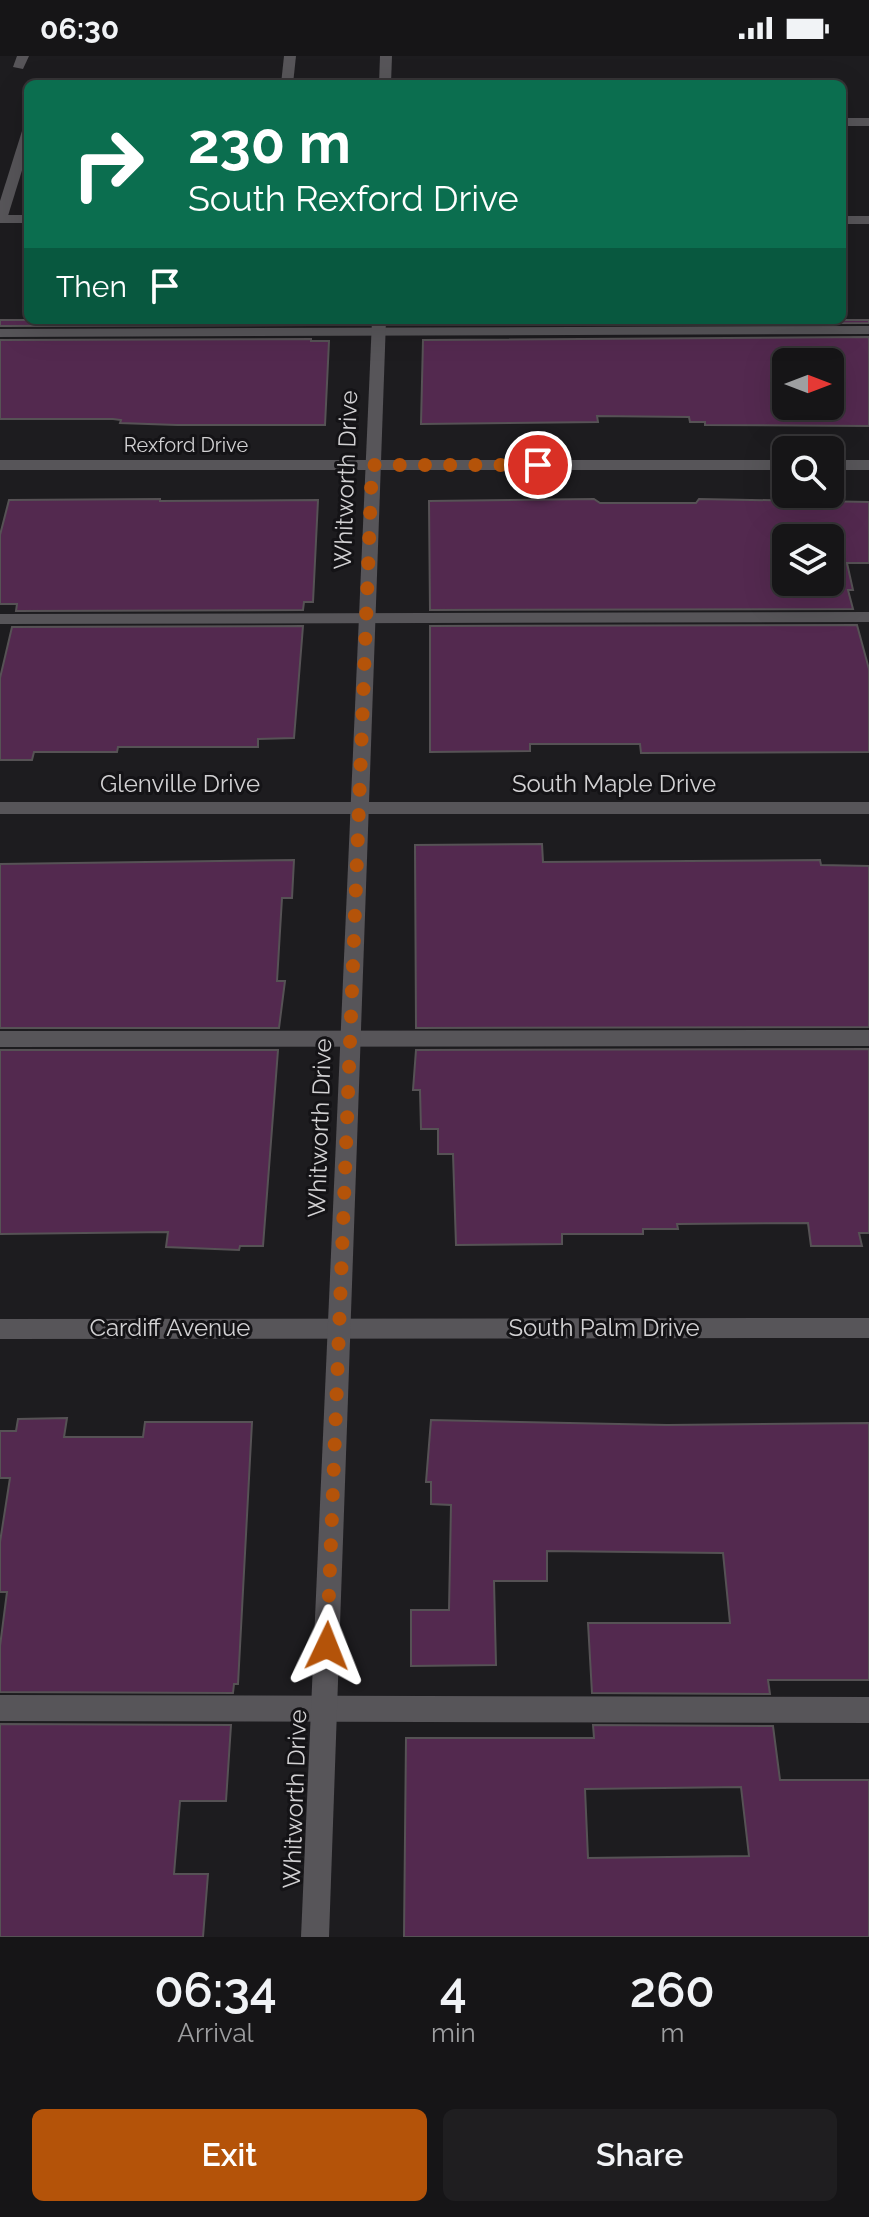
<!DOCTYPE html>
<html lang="en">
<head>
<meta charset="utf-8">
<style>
  body { margin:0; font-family:Raleway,sans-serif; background:#1f1e20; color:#f1f3f6; height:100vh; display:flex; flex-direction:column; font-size:30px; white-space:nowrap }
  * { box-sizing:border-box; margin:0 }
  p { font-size:26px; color:#9e9fa1 }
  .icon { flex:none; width:44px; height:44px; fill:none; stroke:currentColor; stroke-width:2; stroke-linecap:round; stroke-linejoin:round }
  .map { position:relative; height:1881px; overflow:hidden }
  .sheet { display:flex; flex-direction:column; background:#161517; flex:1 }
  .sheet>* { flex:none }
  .guide { position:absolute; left:24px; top:24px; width:822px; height:244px; border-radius:12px; box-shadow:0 8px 32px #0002,0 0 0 2px #353436; background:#0b6e4f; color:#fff; overflow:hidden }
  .needle { width:52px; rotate:90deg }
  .buttons { position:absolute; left:772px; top:292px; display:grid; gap:16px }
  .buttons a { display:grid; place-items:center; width:72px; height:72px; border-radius:12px; background:#161517; box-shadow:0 8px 32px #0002,0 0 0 2px #353436; font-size:40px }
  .pin { position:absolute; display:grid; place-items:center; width:68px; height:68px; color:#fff; margin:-34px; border:4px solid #fff; border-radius:50%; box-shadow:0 2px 8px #0007 }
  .me { position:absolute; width:88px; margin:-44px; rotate:2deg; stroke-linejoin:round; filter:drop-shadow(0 0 6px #0008) }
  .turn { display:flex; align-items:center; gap:28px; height:168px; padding:0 32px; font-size:36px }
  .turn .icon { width:104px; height:104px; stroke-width:2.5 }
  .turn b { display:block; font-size:56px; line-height:68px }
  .then { display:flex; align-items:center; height:76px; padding:0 32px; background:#0003; gap:16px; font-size:30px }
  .eta { display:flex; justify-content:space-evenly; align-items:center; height:136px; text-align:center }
  .eta b { font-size:48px; font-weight:600; line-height:56px }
  .primary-button { display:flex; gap:16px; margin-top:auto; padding:16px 32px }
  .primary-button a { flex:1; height:92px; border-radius:12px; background:#b45309; color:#fff; font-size:32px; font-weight:600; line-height:92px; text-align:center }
  .primary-button a+a { background:#1f1e20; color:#f1f3f6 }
  .status { display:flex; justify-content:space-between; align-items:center; height:56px; padding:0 40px; background:#161517; direction:ltr }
  .status svg { height:22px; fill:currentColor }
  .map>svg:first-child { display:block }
  .building { fill:#53294f; stroke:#565255; stroke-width:2; fill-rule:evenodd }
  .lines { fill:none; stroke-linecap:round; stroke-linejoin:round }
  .service { fill:#575559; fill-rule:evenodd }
  .minor { fill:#575559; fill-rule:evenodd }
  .tertiary { fill:#575559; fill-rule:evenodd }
  .route { stroke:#b45309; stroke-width:14; stroke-dasharray:0 25.2 }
  .labels { text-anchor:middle; stroke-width:6; stroke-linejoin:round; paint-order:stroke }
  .far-street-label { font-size:20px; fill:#d2d1d3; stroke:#141316 }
  .street-label { font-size:24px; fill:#d2d1d3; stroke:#141316 }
</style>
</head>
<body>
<div class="status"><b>06:30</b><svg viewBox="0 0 49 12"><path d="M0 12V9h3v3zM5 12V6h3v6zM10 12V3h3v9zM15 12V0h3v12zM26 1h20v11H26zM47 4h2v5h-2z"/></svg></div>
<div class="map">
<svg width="869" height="1881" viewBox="0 0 869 1881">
  <rect width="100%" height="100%" fill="#1d1c1f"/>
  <g class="building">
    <polygon points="0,264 313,264 312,269 0,270"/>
    <polygon points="450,264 869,264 869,267 450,268"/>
    <path d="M869,281V370L705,369V366H690L689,361L597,360L598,366L421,368L423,284ZM786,306H830V350H786Z"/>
    <polygon points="311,283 311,285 329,285 325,369 177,369 120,367 121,364 113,363 0,363 0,284"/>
    <polygon points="160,443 160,445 318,444 313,546 304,546 303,554 16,555 17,548 0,548 0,479 9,444"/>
    <path d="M594,443L600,447H696L699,443L869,446V507H847L853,534H848L853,553L430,554L429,445ZM786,482H830V526H786Z"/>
    <polygon points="857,569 869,613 869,696 641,697 640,688 530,688 530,695 430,696 430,570"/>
    <polygon points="303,570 294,682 258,683 258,691 118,691 117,696 34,696 32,704 0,704 0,622 12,571"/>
    <polygon points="542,788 543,806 820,804 821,809 869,810 869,971 416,972 415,789"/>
    <polygon points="294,804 292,842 282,842 277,925 285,925 279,972 0,972 0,808"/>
    <polygon points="869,993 869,1177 859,1177 862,1190 811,1190 808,1167 677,1168 678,1173 643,1173 643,1178 562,1178 562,1188 456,1189 453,1098 438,1098 438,1073 421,1073 420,1034 413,1034 416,994"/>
    <polygon points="0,994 278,994 263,1190 240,1190 239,1194 166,1191 168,1176 0,1178"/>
    <polygon points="67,1362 64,1381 143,1381 145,1366 252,1366 238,1628 234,1628 233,1637 0,1636 0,1590 7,1536 0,1536 0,1486 10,1422 0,1422 0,1375 16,1375 18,1363"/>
    <polygon points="431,1364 667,1369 869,1367 869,1624 768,1624 770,1638 592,1637 588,1567 730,1567 723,1497 547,1495 547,1525 494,1525 496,1609 411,1610 411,1554 449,1554 451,1449 431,1448 431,1426 426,1426"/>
    <polygon points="0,1668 231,1669 226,1745 180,1745 174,1818 208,1818 203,1881 0,1881"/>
    <path d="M593,1669L773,1670L780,1724H869V1881H404L406,1682H594ZM741,1731L749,1800L588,1802L585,1733Z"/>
  </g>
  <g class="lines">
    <g class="service">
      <polygon points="17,0 29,0 23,13 13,11"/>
      <polygon points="284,0 296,0 293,28 281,28"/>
      <rect x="842" y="62" width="27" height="8"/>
      <polygon points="28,71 28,95 7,163 0,167 0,145 22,75"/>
      <polygon points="869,270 869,278 0,281 0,273"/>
      <polygon points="869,556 869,566 0,568 0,558"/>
      <polygon points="869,974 869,990 0,991 0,975"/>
      <polygon points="0,1639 869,1641 869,1667 0,1665"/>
    </g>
    <g class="minor">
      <rect x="0" y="159" width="28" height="8"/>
      <rect x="842" y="160" width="27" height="8"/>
      <rect x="0" y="404" width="786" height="10"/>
      <rect x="830" y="404" width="39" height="10"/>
      <rect x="0" y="746" width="869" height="12"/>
      <polygon points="869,1262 869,1282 0,1283 0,1263"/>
    </g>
    <g class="tertiary">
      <polygon points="380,0 392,0 391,28 379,28"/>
      <polygon points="372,264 386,264 329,1881 301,1881"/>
    </g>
  </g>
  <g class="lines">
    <polyline class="route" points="327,1590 372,409 538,409"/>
  </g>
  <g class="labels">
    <g class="far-street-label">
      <text x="186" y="396">Rexford Drive</text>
    </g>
    <g class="street-label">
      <text transform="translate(346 424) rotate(-88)" y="8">Whitworth Drive</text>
      <text x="180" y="736">Glenville Drive</text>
      <text x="614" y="736">South Maple Drive</text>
      <text transform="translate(320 1072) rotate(-88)" y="8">Whitworth Drive</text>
      <text x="170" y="1280">Cardiff Avenue</text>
      <text x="604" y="1280">South Palm Drive</text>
      <text transform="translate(295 1743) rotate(-88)" y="8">Whitworth Drive</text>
    </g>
  </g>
</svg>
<div class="buttons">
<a><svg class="needle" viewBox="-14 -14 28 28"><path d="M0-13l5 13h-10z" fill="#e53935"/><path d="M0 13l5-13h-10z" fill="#9e9fa1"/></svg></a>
<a><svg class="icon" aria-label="search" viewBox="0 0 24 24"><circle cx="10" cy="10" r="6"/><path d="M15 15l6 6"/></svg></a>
<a><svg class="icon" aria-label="layers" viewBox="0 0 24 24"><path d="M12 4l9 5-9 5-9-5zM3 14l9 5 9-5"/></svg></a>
</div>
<div class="pin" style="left:538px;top:409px;background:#d93025"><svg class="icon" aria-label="arrive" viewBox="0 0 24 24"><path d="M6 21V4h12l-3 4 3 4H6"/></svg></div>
<svg class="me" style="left:327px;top:1590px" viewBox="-20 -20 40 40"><path d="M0-17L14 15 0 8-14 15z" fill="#b45309" stroke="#fff" stroke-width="4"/></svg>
<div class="guide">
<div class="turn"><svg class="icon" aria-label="right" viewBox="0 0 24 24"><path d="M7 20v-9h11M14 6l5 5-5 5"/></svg><div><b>230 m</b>South Rexford Drive</div></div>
<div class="then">Then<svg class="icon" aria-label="arrive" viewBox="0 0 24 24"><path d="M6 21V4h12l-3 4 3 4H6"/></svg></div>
</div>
</div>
<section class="sheet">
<div class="eta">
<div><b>06:34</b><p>Arrival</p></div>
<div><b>4</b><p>min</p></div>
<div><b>260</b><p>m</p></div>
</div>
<div class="primary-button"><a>Exit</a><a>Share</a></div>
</section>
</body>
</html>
